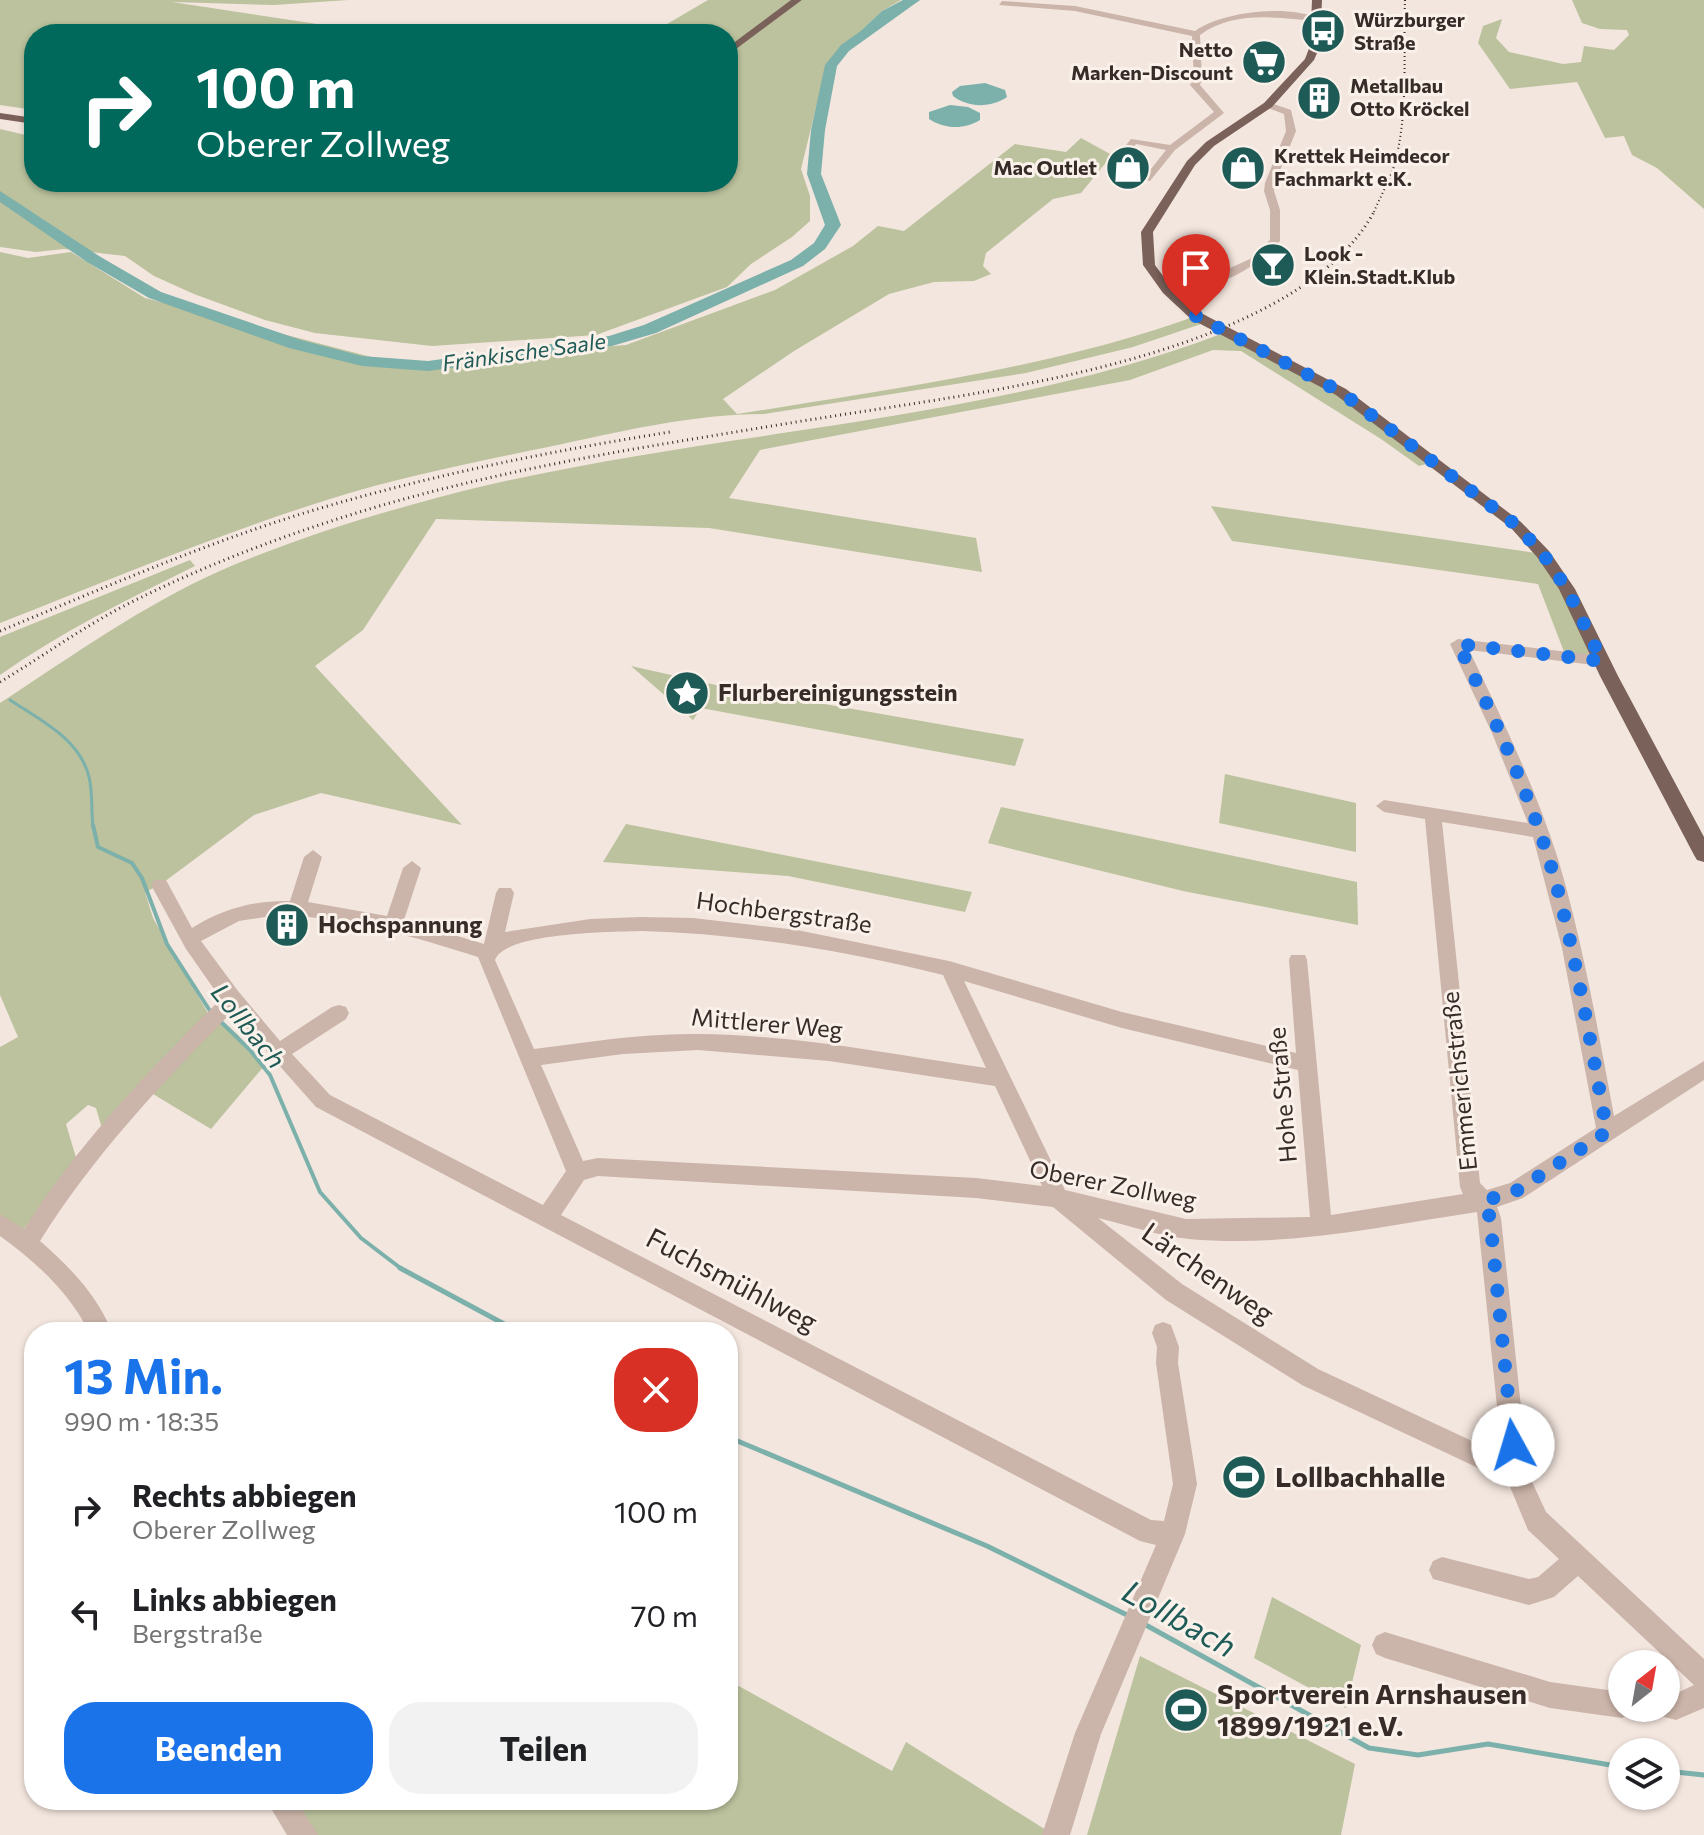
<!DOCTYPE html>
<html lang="de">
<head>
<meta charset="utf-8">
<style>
  body { margin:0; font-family:Commissioner,sans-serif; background:#f2f2f2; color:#202124; height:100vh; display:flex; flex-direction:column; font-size:30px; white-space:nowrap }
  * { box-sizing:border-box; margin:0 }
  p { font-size:26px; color:#757577 }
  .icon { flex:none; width:44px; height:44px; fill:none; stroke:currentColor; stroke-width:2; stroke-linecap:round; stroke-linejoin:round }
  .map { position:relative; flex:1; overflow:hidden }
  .sheet { position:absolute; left:24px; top:1322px; width:714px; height:488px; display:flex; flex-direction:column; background:#fff; border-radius:32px; box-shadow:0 2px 6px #0004 }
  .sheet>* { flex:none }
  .banner { position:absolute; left:24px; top:24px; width:714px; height:168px; border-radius:32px; box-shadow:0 2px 6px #0004; background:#00695c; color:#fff; overflow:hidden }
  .needle { width:52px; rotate:31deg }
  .buttons { position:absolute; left:1608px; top:1650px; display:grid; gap:16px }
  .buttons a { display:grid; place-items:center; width:72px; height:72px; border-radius:50%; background:#fff; box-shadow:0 2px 6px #0004; font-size:40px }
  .pin { position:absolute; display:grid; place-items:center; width:68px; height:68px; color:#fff; margin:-82px -34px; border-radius:50% 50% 50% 0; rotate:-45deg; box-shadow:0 0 8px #0007 }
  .pin .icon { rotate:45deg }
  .me { position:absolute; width:88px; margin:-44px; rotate:354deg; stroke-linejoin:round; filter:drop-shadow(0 0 6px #0008) }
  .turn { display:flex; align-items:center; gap:28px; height:168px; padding:0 40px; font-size:36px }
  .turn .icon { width:104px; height:104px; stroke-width:2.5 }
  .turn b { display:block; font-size:56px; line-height:68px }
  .round { display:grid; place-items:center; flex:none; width:84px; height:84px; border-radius:32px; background:#f2f2f2 }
  .overview { display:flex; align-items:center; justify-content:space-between; height:136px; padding:0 40px }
  h1 { font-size:48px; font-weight:700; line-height:60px; color:#1a73e8 }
  .cta { display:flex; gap:16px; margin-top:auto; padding:16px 40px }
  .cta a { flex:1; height:92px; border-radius:32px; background:#1a73e8; color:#fff; font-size:32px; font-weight:700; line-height:92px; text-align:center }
  .cta a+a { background:#f2f2f2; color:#202124 }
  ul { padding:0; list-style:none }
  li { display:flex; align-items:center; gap:24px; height:104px; padding:0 40px }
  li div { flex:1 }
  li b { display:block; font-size:30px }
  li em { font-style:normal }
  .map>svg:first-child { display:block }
  .green { fill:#bbc29d }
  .water { fill:#7cb0ab }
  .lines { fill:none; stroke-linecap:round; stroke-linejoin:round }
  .stream-far2 { stroke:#7cb0ab; stroke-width:3 }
  .stream-far1 { stroke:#7cb0ab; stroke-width:4 }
  .stream { stroke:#7cb0ab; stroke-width:5 }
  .river { fill:#7cb0ab; fill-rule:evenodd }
  .minor { fill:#cbb4a9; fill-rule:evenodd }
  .major { fill:#7a615a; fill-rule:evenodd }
  .rail-far1 { stroke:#382c29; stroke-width:2; stroke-dasharray:1 3; stroke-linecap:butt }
  .rail { stroke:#382c29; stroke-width:3; stroke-dasharray:1 4; stroke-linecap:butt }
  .route { stroke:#1a73e8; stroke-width:14; stroke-dasharray:0 25.2 }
  .labels { text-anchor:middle; stroke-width:6; stroke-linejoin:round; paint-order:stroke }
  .far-poi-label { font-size:20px; font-weight:bold; fill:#382c29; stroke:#faf1ea; text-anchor:start }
  .far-water-label { font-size:22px; font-style:italic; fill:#1e5a56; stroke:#faf1ea }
  .poi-label { font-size:24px; font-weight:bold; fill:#382c29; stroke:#faf1ea; text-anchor:start }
  .street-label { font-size:24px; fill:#382c29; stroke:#faf1ea }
  .water-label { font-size:26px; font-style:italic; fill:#1e5a56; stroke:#faf1ea }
  .near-street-label { font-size:28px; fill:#382c29; stroke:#faf1ea }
  .near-poi-label { font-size:28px; font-weight:bold; fill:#382c29; stroke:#faf1ea; text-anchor:start }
  .near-water-label { font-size:32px; font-style:italic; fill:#1e5a56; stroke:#faf1ea }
</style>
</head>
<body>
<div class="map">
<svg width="1704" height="1835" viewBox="0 0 1704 1835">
  <rect width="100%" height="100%" fill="#f3e6de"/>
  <g class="green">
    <polygon points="0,0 348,0 274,5 172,2 337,27 354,34 34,34 34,110 0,105"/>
    <polygon points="708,0 793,0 728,48 728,34 650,34"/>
    <polygon points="802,0 901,0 882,11 831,60 822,83 801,169 810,196 810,221 792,237 751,264 727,287 596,335 432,346 315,333 265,320 194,294 154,276 125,256 64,249 36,252 0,247 0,129 34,137 34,182 728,182 728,55"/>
    <polygon points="1572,0 1704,0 1704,209 1657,168 1632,155 1624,136 1605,138 1577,82 1510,89 1478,43 1483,26 1502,19 1496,38 1509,52 1563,64 1581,62 1584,46 1614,50 1629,35 1627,30 1600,29 1582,23"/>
    <path d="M1081,138L1112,155L1081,193L1053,199L986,253L983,266L991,274L974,281L934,282L889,294L794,351L723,399L737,414L776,408C918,385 1060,365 1196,316L1207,322L1133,347L1026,373L764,414C692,414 618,432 548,447C475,462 401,477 330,499C218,534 109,580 0,623V252L28,258L71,252L145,298L398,364L626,345L775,290L853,246L878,226L904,231L1015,144L1066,152Z"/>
    <path d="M1221,334L1341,392L1433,462L1419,466L1381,439L1241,351L1213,350L1130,380L760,450L729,498L976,538L982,572L709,528L436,519L363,630L315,666L462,825L321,793L254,815L160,885L145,892L153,918L209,1015L103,1132L96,1108L88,1105L66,1124L77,1161L22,1231L0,1217V1047L18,1037L0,995V703C72,656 143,605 222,570C285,543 352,521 418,503C681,429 964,431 1221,334Z"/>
    <polygon points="1211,506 1543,554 1602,661 1566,657 1538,584 1232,541"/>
    <path d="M190,560L195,566C128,599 61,632 0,675V637Z"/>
    <polygon points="631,666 716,685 1024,739 1015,766 701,708 693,720"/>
    <polygon points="1225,774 1356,803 1356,852 1219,823"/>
    <polygon points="1001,807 1357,882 1358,925 1183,891 988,843"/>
    <polygon points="626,824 972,892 965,912 788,876 603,862"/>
    <polygon points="217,1016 238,1035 264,1066 211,1129 148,1091"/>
    <polygon points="1272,1597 1361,1645 1346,1708 1254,1658"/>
    <polygon points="1140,1656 1355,1764 1341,1835 1087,1835"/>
    <polygon points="728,1680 892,1771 906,1742 1054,1835 304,1835 280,1800 728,1800"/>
  </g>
  <g class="water">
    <polygon points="903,0 920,0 888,19 831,65 831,59 882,11"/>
    <path d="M985,83L1005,90L1007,97C991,108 968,108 953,96L952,92L960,86Z"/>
    <path d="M950,105L968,107L980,113V120C964,130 944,129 929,119V112Z"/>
  </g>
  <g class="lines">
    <path class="stream-far2" d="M10,700C40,720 80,739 89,777C93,793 91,811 93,827"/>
    <g class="stream-far1">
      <polyline points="93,825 98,847 132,863 142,878 167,944 212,1014"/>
      <polyline points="219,1020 250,1050 270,1075 320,1192 361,1238 403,1270"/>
    </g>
    <g class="stream">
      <polyline points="400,1268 519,1332"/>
      <polyline points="728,1437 987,1546 1129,1616"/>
      <polyline points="1144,1624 1369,1748 1418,1755 1488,1744 1622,1767"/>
      <polyline points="1666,1771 1704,1775"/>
    </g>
    <polygon class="river" points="905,0 920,0 849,51 837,66 825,130 821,174 841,225 825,249 803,266 656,333 612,346 428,371 362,366 289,348 149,298 87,262 0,202 0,191 99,256 161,292 301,340 362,356 428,361 609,336 644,325 791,260 814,243 825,225 807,174 811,130 825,65 841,45"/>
    <g class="minor">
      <path d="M1002,1L1075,6L1195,31C1223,11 1289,4 1320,19L1316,21C1276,18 1235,10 1200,35L1202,79L1200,85L1224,113L1175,150L1150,181L1106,170L1131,139L1170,145L1214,112L1190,85L1194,79L1192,36L1075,11L999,5ZM1136,144L1166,150L1147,174L1117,168Z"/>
      <path d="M1268,102L1291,110L1296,131L1275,183L1274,191L1280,210V241C1265,258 1232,284 1208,282V278L1250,259L1270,240V210L1264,191L1265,183L1286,131L1284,114L1265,107Z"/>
      <path d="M1458,639L1602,656L1610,661L1602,666L1469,650C1502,718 1535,787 1558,859C1583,943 1598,1030 1614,1116L1704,1061V1080L1523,1198L1497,1207L1501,1218L1528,1473L1546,1512L1704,1659V1708L1676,1720L1657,1715L1654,1708H1666V1693L1675,1694L1694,1685L1578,1576L1554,1597L1529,1605L1433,1579L1429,1570L1433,1561L1442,1557L1529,1579L1538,1577L1559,1559L1528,1530L1508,1482L1302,1385L1166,1300L1053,1207L976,1198L598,1176L584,1180L561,1215L1151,1520L1164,1521L1173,1484L1156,1363L1157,1347L1152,1333L1155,1325L1163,1322L1171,1325L1179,1347L1178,1363L1197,1484L1185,1534L1101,1734L1070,1835H1042L1075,1733L1156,1545L1140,1541L316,1107L232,1012C162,1083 93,1156 40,1241C70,1267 97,1295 112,1332H89C69,1292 36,1262 0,1236V1214L24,1229C79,1143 149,1070 221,999L186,949L151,885L154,880H166L192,928C222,909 255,900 290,901L304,857L313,850L322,857L308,902L387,916L403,868L412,861L421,868L404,920L484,944L496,893L499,888H511L514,893L505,932L590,919L641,917L693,918L797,930L949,961L1122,1012L1296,1053L1289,960L1291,955H1305L1307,960L1331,1215L1463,1194L1460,1187L1425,819L1384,812L1376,806L1384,800L1528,823L1492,733L1450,644ZM1442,822L1533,837L1562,948L1596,1128L1510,1183L1487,1190L1480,1183ZM277,915C346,917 412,936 478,957L566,1171L543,1205L330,1095L292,1054L346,1019L349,1013L346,1007L339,1005L332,1007L280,1041L238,991L201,941L239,921ZM641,931C744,934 843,950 943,975L986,1068C891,1054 796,1035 699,1034C643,1033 589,1042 534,1049L495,960C505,932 613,932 641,931ZM964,981L1122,1028L1298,1070L1310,1217L1186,1219L1065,1190ZM698,1050L829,1061L995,1086L1042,1186L976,1178L598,1158L583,1161L541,1065L623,1054ZM1477,1212L1502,1455L1318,1369L1182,1284L1098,1218C1127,1225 1159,1236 1189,1239C1285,1248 1383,1226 1477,1212Z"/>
      <polygon points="1385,1632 1550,1682 1622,1692 1622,1708 1634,1708 1631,1714 1622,1718 1550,1708 1385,1658 1376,1654 1372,1645 1376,1636"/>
      <polygon points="266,1800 296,1800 318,1835 287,1835"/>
    </g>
    <g class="major">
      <polygon points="791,0 802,0 728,55 728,47"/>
      <polygon points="1312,0 1322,0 1320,46 1314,60 1272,107 1214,146 1195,165 1153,232 1155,265 1171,287 1201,313 1346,389 1521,522 1549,551 1575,589 1618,676 1704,837 1704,862 1697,860 1694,855 1600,676 1559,589 1537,557 1511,528 1336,395 1191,319 1163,293 1143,265 1141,232 1187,161 1206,142 1264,103 1305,59 1310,46"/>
      <polygon points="0,113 34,118 34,124 0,119"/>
    </g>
    <path class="rail-far1" d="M1374,212C1380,197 1389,182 1394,166C1409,114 1403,54 1405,0"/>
    <g class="rail">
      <path d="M0,631C99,590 198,546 301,514C422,477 545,452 670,432"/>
      <path d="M0,682C40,658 79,630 120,608C201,566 289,533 376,507C475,478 578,458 681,441C747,430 813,419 879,409C1019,387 1302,348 1375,210"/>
    </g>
  </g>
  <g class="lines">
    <path class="route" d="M1196,316L1341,392L1516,525L1543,554L1567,589L1602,661L1458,644C1496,721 1534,803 1557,887C1578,968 1592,1050 1607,1132L1516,1191L1484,1201L1490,1218L1513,1445"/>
  </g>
  <defs>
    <g id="bus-disc" transform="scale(2.3)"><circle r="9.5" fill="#1e5a56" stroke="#faf1ea"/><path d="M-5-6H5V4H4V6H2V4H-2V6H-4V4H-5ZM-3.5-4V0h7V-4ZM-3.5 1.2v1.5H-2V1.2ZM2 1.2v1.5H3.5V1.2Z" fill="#fff"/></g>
    <g id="supermarket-disc" transform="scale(2.3)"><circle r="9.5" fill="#1e5a56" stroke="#faf1ea"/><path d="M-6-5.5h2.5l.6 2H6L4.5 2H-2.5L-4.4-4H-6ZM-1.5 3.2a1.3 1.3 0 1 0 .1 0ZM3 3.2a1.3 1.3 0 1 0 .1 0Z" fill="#fff"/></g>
    <g id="building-disc" transform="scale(2.3)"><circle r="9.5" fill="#1e5a56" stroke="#faf1ea"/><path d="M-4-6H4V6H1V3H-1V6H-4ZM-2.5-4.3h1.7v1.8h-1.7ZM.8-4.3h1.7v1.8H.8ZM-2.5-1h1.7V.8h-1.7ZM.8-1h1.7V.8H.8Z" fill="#fff"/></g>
    <g id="shop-disc" transform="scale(2.3)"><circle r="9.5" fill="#1e5a56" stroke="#faf1ea"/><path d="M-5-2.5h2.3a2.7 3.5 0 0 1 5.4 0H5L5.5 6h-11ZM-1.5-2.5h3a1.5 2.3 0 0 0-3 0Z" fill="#fff"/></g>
    <g id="bar-disc" transform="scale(2.3)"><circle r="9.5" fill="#1e5a56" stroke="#faf1ea"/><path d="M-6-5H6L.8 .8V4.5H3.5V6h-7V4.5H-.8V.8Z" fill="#fff"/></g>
    <g id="sight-disc" transform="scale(2.3)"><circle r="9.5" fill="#1e5a56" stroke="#faf1ea"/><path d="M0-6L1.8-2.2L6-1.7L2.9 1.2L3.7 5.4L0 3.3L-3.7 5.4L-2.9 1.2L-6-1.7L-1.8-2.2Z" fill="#fff"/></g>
    <g id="stadium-disc" transform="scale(2.3)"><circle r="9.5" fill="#1e5a56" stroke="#faf1ea"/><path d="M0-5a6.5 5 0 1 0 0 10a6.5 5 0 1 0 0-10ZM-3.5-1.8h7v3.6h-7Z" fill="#fff"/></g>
  </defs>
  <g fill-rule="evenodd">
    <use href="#bus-disc" x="1323" y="31"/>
    <use href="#supermarket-disc" x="1264" y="62"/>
    <use href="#building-disc" x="1319" y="98"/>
    <use href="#shop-disc" x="1128" y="168"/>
    <use href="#shop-disc" x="1243" y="168"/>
    <use href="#bar-disc" x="1273" y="265"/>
    <use href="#sight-disc" x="687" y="693"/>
    <use href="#building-disc" x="287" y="925"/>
    <use href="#stadium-disc" x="1244" y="1477"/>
    <use href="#stadium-disc" x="1186" y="1710"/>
  </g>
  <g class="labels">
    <g class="far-poi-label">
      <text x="1354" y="27">Würzburger<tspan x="1354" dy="23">Straße</tspan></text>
      <text x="1233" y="57" text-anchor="end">Netto<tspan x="1233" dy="23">Marken-Discount</tspan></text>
      <text x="1350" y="93">Metallbau<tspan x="1350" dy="23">Otto Kröckel</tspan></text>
      <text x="1274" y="163">Krettek Heimdecor<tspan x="1274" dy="23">Fachmarkt e.K.</tspan></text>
      <text x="1097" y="175" text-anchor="end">Mac Outlet</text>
      <text x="1304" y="261">Look -<tspan x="1304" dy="23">Klein.Stadt.Klub</tspan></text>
    </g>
    <g class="far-water-label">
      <text transform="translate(524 352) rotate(-8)" y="8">Fränkische Saale</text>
    </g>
    <g class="poi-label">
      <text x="718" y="701">Flurbereinigungsstein</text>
      <text x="318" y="933">Hochspannung</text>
    </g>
    <g class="street-label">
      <text transform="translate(784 913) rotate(8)" y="8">Hochbergstraße</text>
      <text transform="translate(767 1024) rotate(5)" y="8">Mittlerer Weg</text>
      <text transform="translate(1460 1081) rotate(-96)" y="8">Emmerichstraße</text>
      <text transform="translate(1283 1095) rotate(-95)" y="8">Hohe Straße</text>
      <text transform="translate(1113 1185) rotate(11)" y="8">Oberer Zollweg</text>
    </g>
    <g class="water-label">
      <text transform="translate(248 1026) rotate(51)" y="9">Lollbach</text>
    </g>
    <g class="near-street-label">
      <text transform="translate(1208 1273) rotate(35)" y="10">Lärchenweg</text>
      <text transform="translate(732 1280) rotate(28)" y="10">Fuchsmühlweg</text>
    </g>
    <g class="near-poi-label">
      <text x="1275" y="1487">Lollbachhalle</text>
      <text x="1217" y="1704">Sportverein Arnshausen<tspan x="1217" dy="32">1899/1921 e.V.</tspan></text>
    </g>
    <g class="near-water-label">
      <text transform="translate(1179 1619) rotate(29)" y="11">Lollbach</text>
    </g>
  </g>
</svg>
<div class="buttons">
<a><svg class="needle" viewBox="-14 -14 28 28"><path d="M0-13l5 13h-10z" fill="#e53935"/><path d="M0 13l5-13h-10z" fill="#757577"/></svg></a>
<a><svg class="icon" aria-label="layers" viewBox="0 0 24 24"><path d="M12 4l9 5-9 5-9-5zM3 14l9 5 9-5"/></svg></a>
</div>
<div class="pin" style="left:1196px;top:316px;background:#d93025"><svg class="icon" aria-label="arrive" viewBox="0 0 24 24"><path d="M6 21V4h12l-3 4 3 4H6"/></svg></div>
<svg class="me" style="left:1513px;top:1445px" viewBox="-20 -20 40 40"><circle r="19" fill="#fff"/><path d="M0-13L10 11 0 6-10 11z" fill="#1a73e8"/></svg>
<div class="banner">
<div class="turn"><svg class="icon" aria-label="right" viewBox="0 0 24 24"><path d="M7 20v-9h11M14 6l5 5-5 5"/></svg><div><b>100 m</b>Oberer Zollweg</div></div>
</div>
<section class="sheet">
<div class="overview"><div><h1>13 Min.</h1><p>990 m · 18:35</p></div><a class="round" style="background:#d93025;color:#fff"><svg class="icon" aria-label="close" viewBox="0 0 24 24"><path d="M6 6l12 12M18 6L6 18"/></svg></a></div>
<ul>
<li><svg class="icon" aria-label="right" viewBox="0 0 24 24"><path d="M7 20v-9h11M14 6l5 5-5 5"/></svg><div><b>Rechts abbiegen</b><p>Oberer Zollweg</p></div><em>100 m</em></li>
<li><svg class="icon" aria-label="left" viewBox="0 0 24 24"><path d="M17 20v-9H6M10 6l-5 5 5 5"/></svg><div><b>Links abbiegen</b><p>Bergstraße</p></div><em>70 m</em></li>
</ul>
<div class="cta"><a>Beenden</a><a>Teilen</a></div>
</section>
</div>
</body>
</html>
